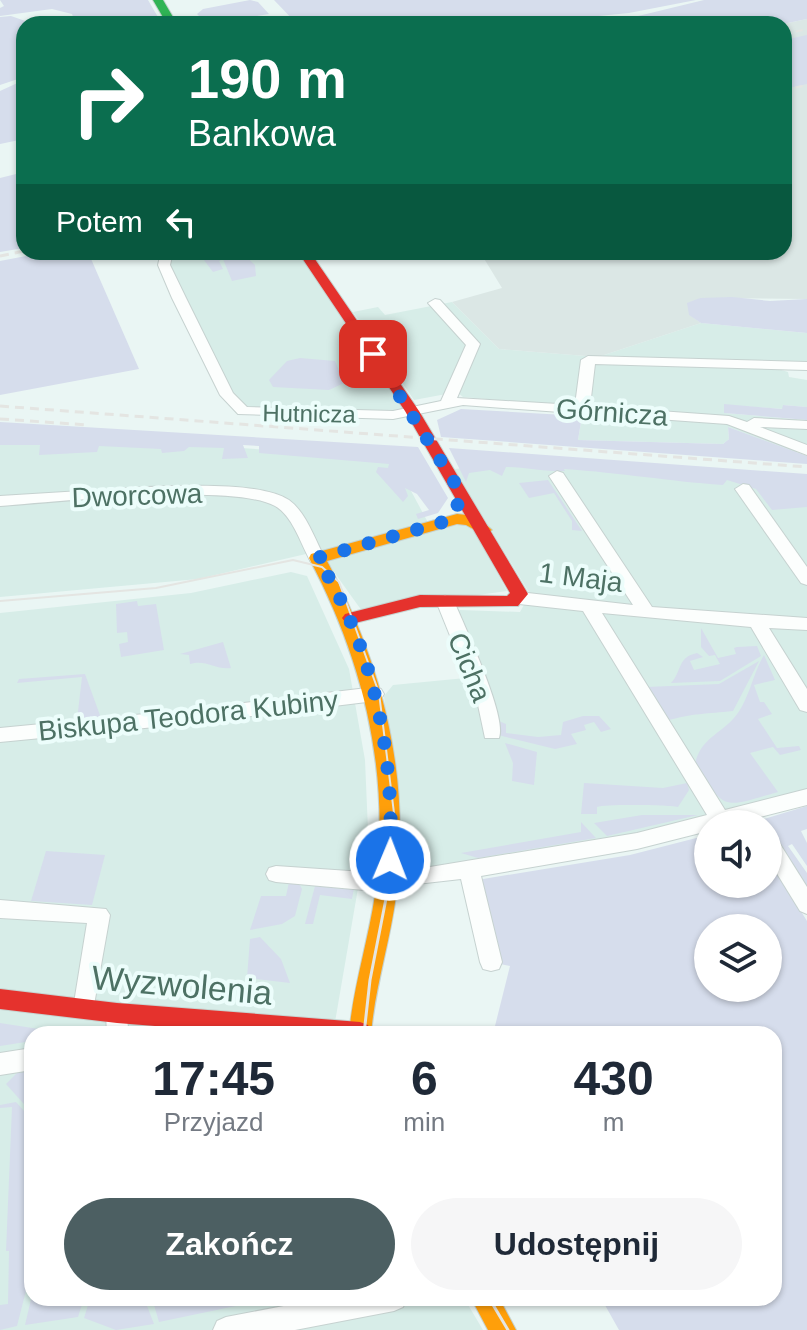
<!DOCTYPE html>
<html lang="pl">
<head>
<meta charset="utf-8">
<style>
  body { margin:0; font-family:Arial,sans-serif; background:#f6f6f7; color:#1f2937; height:100vh; display:flex; flex-direction:column; font-size:30px; white-space:nowrap }
  * { box-sizing:border-box; margin:0 }
  p { font-size:26px; color:#747a83 }
  .icon { flex:none; width:44px; height:44px; fill:none; stroke:currentColor; stroke-width:2; stroke-linecap:round; stroke-linejoin:round }
  .map { position:relative; flex:1; overflow:hidden }
  .panel { position:absolute; left:24px; top:1026px; width:758px; height:280px; display:flex; flex-direction:column; background:#fff; border-radius:24px; box-shadow:0 2px 6px #0004 }
  .panel>* { flex:none }
  .hud { position:absolute; left:16px; top:16px; width:776px; height:244px; border-radius:24px; box-shadow:0 2px 6px #0004; background:#0b6e4f; color:#fff; overflow:hidden }
  .tools { position:absolute; left:694px; top:810px; display:grid; gap:16px }
  .tools a { display:grid; place-items:center; width:88px; height:88px; border-radius:50%; background:#fff; box-shadow:0 2px 6px #0004; font-size:40px }
  .pin { position:absolute; display:grid; place-items:center; width:68px; height:68px; color:#fff; margin:-34px; border-radius:16px; box-shadow:0 4px 12px #0006 }
  .me { position:absolute; width:88px; margin:-44px; rotate:1deg; stroke-linejoin:round; filter:drop-shadow(0 0 6px #0008) }
  .turn { display:flex; align-items:center; gap:28px; height:168px; padding:0 40px; font-size:36px }
  .turn .icon { width:104px; height:104px; stroke-width:2.5 }
  .turn b { display:block; font-size:56px; line-height:68px }
  .then { display:flex; align-items:center; height:76px; padding:0 40px; background:#0003; gap:16px; font-size:30px }
  .eta { display:flex; justify-content:space-evenly; align-items:center; height:136px; text-align:center }
  .eta b { font-size:48px; font-weight:700; line-height:56px }
  .primary-button { display:flex; gap:16px; margin-top:auto; padding:16px 40px }
  .primary-button a { flex:1; height:92px; border-radius:48px; background:#4c5f62; color:#fff; font-size:32px; font-weight:700; line-height:92px; text-align:center }
  .primary-button a+a { background:#f6f6f7; color:#1f2937 }
  .map>svg:first-child { display:block }
  .residential { fill:#d7ede8 }
  .industrial { fill:#dbe7e5 }
  .green { fill:#d6ddec; fill-rule:evenodd }
  .lines { fill:none; stroke-linecap:round; stroke-linejoin:round }
  .street-casing { stroke:#c6d2d0; stroke-width:2 }
  .fast-casing { stroke:#c6d3d0; stroke-width:2 }
  .slow-casing { stroke:#c6d3d0; stroke-width:2 }
  .jam-casing { stroke:#c6d3d0; stroke-width:2 }
  .street { fill:#fcfefd; fill-rule:evenodd }
  .fast { fill:#30b455; fill-rule:evenodd }
  .slow { fill:#ff9f0a; fill-rule:evenodd }
  .jam { fill:#e5322d; fill-rule:evenodd }
  .tram-far1 { stroke:#e4e5e2; stroke-width:2 }
  .tram { stroke:#e4e5e2; stroke-width:3 }
  .rail-far1 { stroke:#e4e5e2; stroke-width:2; stroke-dasharray:7 5; stroke-linecap:butt }
  .rail { stroke:#e4e5e2; stroke-width:3; stroke-dasharray:9 6; stroke-linecap:butt }
  .route { stroke:#1a73e8; stroke-width:14; stroke-dasharray:0 25.2 }
  .labels { text-anchor:middle; stroke-width:8; stroke-linejoin:round; paint-order:stroke }
  .far-street-label { font-size:24px; fill:#4d7164; stroke:#ecfdfb }
  .street-label { font-size:28px; fill:#4d7164; stroke:#ecfdfb }
  .near-street-label { font-size:34px; fill:#4d7164; stroke:#ecfdfb }
</style>
</head>
<body>
<div class="map">
<svg width="807" height="1330" viewBox="0 0 807 1330">
  <rect width="100%" height="100%" fill="#eaf6f4"/>
  <g class="residential">
    <polygon points="171,252 298,252 403,408 399,412 250,409 236,402 168,265"/>
    <polygon points="452,302 499,349 598,357 701,323 807,333 807,367 775,368 788,372 789,377 807,380 807,407 783,405 783,409 724,405 725,413 807,420 807,452 795,452 728,427 729,439 723,444 578,440 582,416 571,406 463,397 457,392 414,400 353,312 378,307 385,315"/>
    <polygon points="0,432 420,460 410,489 432,530 470,523 507,591 362,611 319,551 198,579 0,597"/>
    <polygon points="516,464 807,485 807,789 700,822 434,870 401,865 384,696 393,685 476,677 457,613 460,610 520,612 530,594 454,469"/>
    <polygon points="291,572 307,576 349,669 365,760 368,830 335,1022 0,992 0,613 191,593"/>
    <polygon points="0,1001 287,1034 32,1034 32,1298 464,1298 483,1330 0,1330"/>
  </g>
  <polygon class="industrial" points="807,19 807,299 700,298 690,315 701,323 598,357 499,349 452,302 502,288 480,252 784,252 783,24"/>
  <g class="green">
    <polygon points="0,0 148,0 162,24 76,24 72,14 52,9 0,16 0,8 4,6"/>
    <polygon points="250,0 258,2 269,14 207,24 197,14 203,9"/>
    <polygon points="274,0 696,0 629,13 517,24 328,24 324,19 297,24"/>
    <polygon points="704,0 807,0 807,19 783,24 559,24 634,17"/>
    <polygon points="11,16 34,24 24,24 24,77 0,85 0,17"/>
    <polygon points="807,35 807,84 784,89 784,40"/>
    <polygon points="24,80 24,139 0,144 0,91"/>
    <polygon points="24,172 24,248 0,252 0,178"/>
    <polygon points="47,252 88,252 139,369 0,395 0,261"/>
    <polygon points="238,252 224,259 245,256 255,265 256,276 232,281 223,259 219,261 223,269 213,272 204,260 217,253"/>
    <polygon points="732,297 770,301 807,299 807,333 701,323 689,315 687,303 700,298"/>
    <polygon points="300,358 335,361 344,383 329,390 273,387 269,380 287,361"/>
    <polygon points="724,404 782,409 783,405 807,407 807,420 724,413"/>
    <polygon points="461,409 582,416 578,440 723,444 729,439 728,427 807,456 807,464 441,437 437,420"/>
    <polygon points="0,422 418,447 448,498 438,513 418,519 416,514 429,510 417,494 405,488 408,496 403,502 376,472 378,467 388,468 389,464 259,453 259,446 243,445 248,458 222,459 224,448 189,447 184,451 162,453 161,449 99,446 97,452 39,455 40,445 0,445"/>
    <path d="M449,448L807,474V507L772,510L756,489L727,480L723,485C667,481 623,473 564,469L565,471C545,472 526,467 506,467L502,476L490,470L469,473L466,482Z"/>
    <polygon points="548,480 582,531 572,530 572,521 554,493 529,498 519,483"/>
    <polygon points="137,601 138,606 156,604 164,650 121,657 119,644 128,642 127,632 117,633 116,604"/>
    <path d="M701,628L718,658L736,654L734,648L737,647L757,646L761,656L720,681L671,683C682,672 677,657 697,653L703,657L690,661L694,670L720,664L715,655L709,656L701,647Z"/>
    <path d="M223,642L231,668C215,670 206,659 190,664L189,655L180,654Z"/>
    <path d="M764,655L775,680L754,685L760,702H764L772,714L758,719L777,748L799,746L801,750L780,755L773,747L750,753L778,792C724,807 726,813 695,765C699,740 720,734 734,718C749,701 753,673 764,655Z"/>
    <path d="M759,661L733,711C707,714 693,713 666,721L646,687L719,684Z"/>
    <polygon points="85,674 101,718 77,720 82,677 17,683 19,679"/>
    <polygon points="583,716 599,716 611,729 601,732 594,722 584,725 586,730 571,734 577,744 555,749 498,735 494,719 506,724 506,733 538,737 561,735 563,722"/>
    <polygon points="505,743 537,752 534,785 512,781 513,763"/>
    <path d="M584,783L663,788L687,783L689,790L678,807C667,805 605,804 597,807V814H581Z"/>
    <polygon points="807,806 807,829 801,831 807,843 807,866 792,844 788,846 807,873 807,890 768,830 768,824 764,823 764,819"/>
    <polygon points="642,815 698,815 607,836 594,823"/>
    <polygon points="581,822 596,838 478,858 461,853 581,832"/>
    <path d="M708,835V884H768V859L807,921V1330H619L601,1298H774V1034H501L494,1030L510,966L495,963L480,884L483,879L630,855ZM708,928H768V988H708Z"/>
    <polygon points="46,851 105,855 92,905 31,901"/>
    <polygon points="289,882 299,883 302,889 295,916 282,924 250,930 261,896 286,896"/>
    <polygon points="315,886 344,889 345,886 354,888 352,899 320,895 313,924 305,924"/>
    <polygon points="260,937 281,959 290,983 247,978 250,939"/>
    <polygon points="0,1023 65,1033 32,1034 32,1041 0,1046"/>
    <polygon points="32,1071 32,1113 6,1084 17,1073"/>
    <polygon points="16,1102 32,1120 32,1267 17,1326 0,1330 0,1305 8,1304 9,1251 6,1251 12,1107 0,1108 0,1105"/>
    <polygon points="32,1295 32,1298 84,1298 78,1317 25,1325"/>
    <polygon points="144,1298 154,1324 116,1330 84,1318 89,1302"/>
    <polygon points="152,1298 274,1298 159,1322"/>
  </g>
  <g class="lines">
    <g class="street-casing">
      <g id="street">
        <polygon points="161,252 173,252 170,265 186,298 233,393 247,407 393,411 441,401 466,345 428,303 435,299 440,300 480,344 457,398 575,405 581,360 588,356 807,362 807,370 595,364 590,406 729,416 747,422 754,418 807,421 807,429 760,427 807,445 807,455 727,424 463,405 393,419 238,414 220,395 172,298 158,265"/>
        <polygon points="557,471 563,473 652,607 807,618 807,630 769,628 807,689 807,712 800,710 751,627 602,613 725,810 807,789 807,805 733,824 708,824 708,831 637,849 481,876 502,962 499,969 491,971 483,969 480,962 461,879 364,890 276,882 269,880 266,874 269,868 276,866 364,872 430,867 637,833 707,815 583,611 519,604 510,598 519,592 633,605 549,476"/>
        <polygon points="743,484 749,485 807,567 807,585 801,583 735,489"/>
        <path d="M146,487C181,486 260,481 289,500C306,512 315,540 325,558L317,564L311,562C301,545 293,516 275,506C234,483 54,502 0,506V496Z"/>
        <path d="M445,595L454,601C464,625 508,718 499,738H485L478,705L436,601Z"/>
        <polygon points="375,687 381,689 384,694 381,699 375,701 186,724 0,742 0,728 186,710"/>
        <polygon points="768,834 775,836 807,887 807,914 800,911 768,859"/>
        <polygon points="0,900 106,909 110,915 92,1016 84,1019 76,1016 73,1009 87,923 0,918"/>
        <polygon points="117,1003 125,1006 129,1034 107,1034 106,1013 109,1006"/>
        <polygon points="32,1048 32,1070 0,1075 0,1053"/>
        <polygon points="325,1298 407,1298 403,1307 394,1311 295,1330 213,1330 217,1321 226,1317"/>
      </g>
    </g>
    <g class="fast-casing">
      <polygon id="fast" points="153,0 163,0 177,24 167,24"/>
    </g>
    <g class="slow-casing">
      <g id="slow">
        <path d="M457,514L476,516L492,530L484,535L466,525L457,524L327,561C383,666 411,776 396,896C390,942 375,987 371,1034H349C353,987 368,942 375,895C391,775 365,664 309,558L311,554Z"/>
        <polygon points="471,1298 499,1298 516,1330 488,1330"/>
      </g>
    </g>
    <g class="jam-casing">
      <g id="jam">
        <polygon points="298,252 310,252 419,411 528,594 518,606 420,607 351,624 345,622 342,618 345,614 420,595 507,596 510,593 405,411"/>
        <polygon points="0,989 117,1003 360,1022 368,1025 371,1032 256,1034 117,1023 0,1009"/>
      </g>
    </g>
    <use href="#street" class="street"/>
    <use href="#fast" class="fast"/>
    <use href="#slow" class="slow"/>
    <use href="#jam" class="jam"/>
    <polyline class="tram-far1" points="0,601 156,588 293,560 322,567 339,582 379,693 394,813 392,865"/>
    <g class="tram">
      <polyline points="364,1034 370,980 393,863"/>
      <polyline points="489,1298 508,1330"/>
    </g>
    <g class="rail-far1">
      <polyline points="784,34 807,29"/>
      <polyline points="784,90 807,85"/>
    </g>
    <g class="rail">
      <polyline points="0,256 24,251"/>
      <polyline points="0,406 807,467"/>
      <polyline points="0,419 89,425"/>
    </g>
  </g>
  <g class="lines">
    <path class="route" d="M373,354L458,488L460,501L447,521L317,558C374,646 395,756 390,860"/>
  </g>
  <g class="labels">
    <g class="far-street-label">
      <text transform="translate(309 414) rotate(1)" y="8">Hutnicza</text>
    </g>
    <g class="street-label">
      <text transform="translate(612 412) rotate(4)" y="10">Górnicza</text>
      <text transform="translate(137 495) rotate(-2)" y="10">Dworcowa</text>
      <text transform="translate(581 577) rotate(7)" y="10">1 Maja</text>
      <text transform="translate(470 667) rotate(68)" y="10">Cicha</text>
      <text transform="translate(188 715) rotate(-6)" y="10">Biskupa Teodora Kubiny</text>
    </g>
    <g class="near-street-label">
      <text transform="translate(182 985) rotate(5)" y="12">Wyzwolenia</text>
    </g>
  </g>
</svg>
<div class="tools">
<a><svg class="icon" aria-label="sound" viewBox="0 0 24 24"><path d="M4 9h4l5-4v14l-5-4H4zM17 9q2 3 0 6"/></svg></a>
<a><svg class="icon" aria-label="layers" viewBox="0 0 24 24"><path d="M12 4l9 5-9 5-9-5zM3 14l9 5 9-5"/></svg></a>
</div>
<div class="pin" style="left:373px;top:354px;background:#d93025"><svg class="icon" aria-label="arrive" viewBox="0 0 24 24"><path d="M6 21V4h12l-3 4 3 4H6"/></svg></div>
<svg class="me" style="left:390px;top:860px" viewBox="-20 -20 40 40"><circle r="17" fill="#1a73e8" stroke="#fff" stroke-width="3"/><path d="M0-11L8 9 0 5-8 9z" fill="#fff"/></svg>
<div class="hud">
<div class="turn"><svg class="icon" aria-label="right" viewBox="0 0 24 24"><path d="M7 20v-9h11M14 6l5 5-5 5"/></svg><div><b>190 m</b>Bankowa</div></div>
<div class="then">Potem<svg class="icon" aria-label="left" viewBox="0 0 24 24"><path d="M17 20v-9H6M10 6l-5 5 5 5"/></svg></div>
</div>
<section class="panel">
<div class="eta">
<div><b>17:45</b><p>Przyjazd</p></div>
<div><b>6</b><p>min</p></div>
<div><b>430</b><p>m</p></div>
</div>
<div class="primary-button"><a>Zakończ</a><a>Udostępnij</a></div>
</section>
</div>
</body>
</html>
